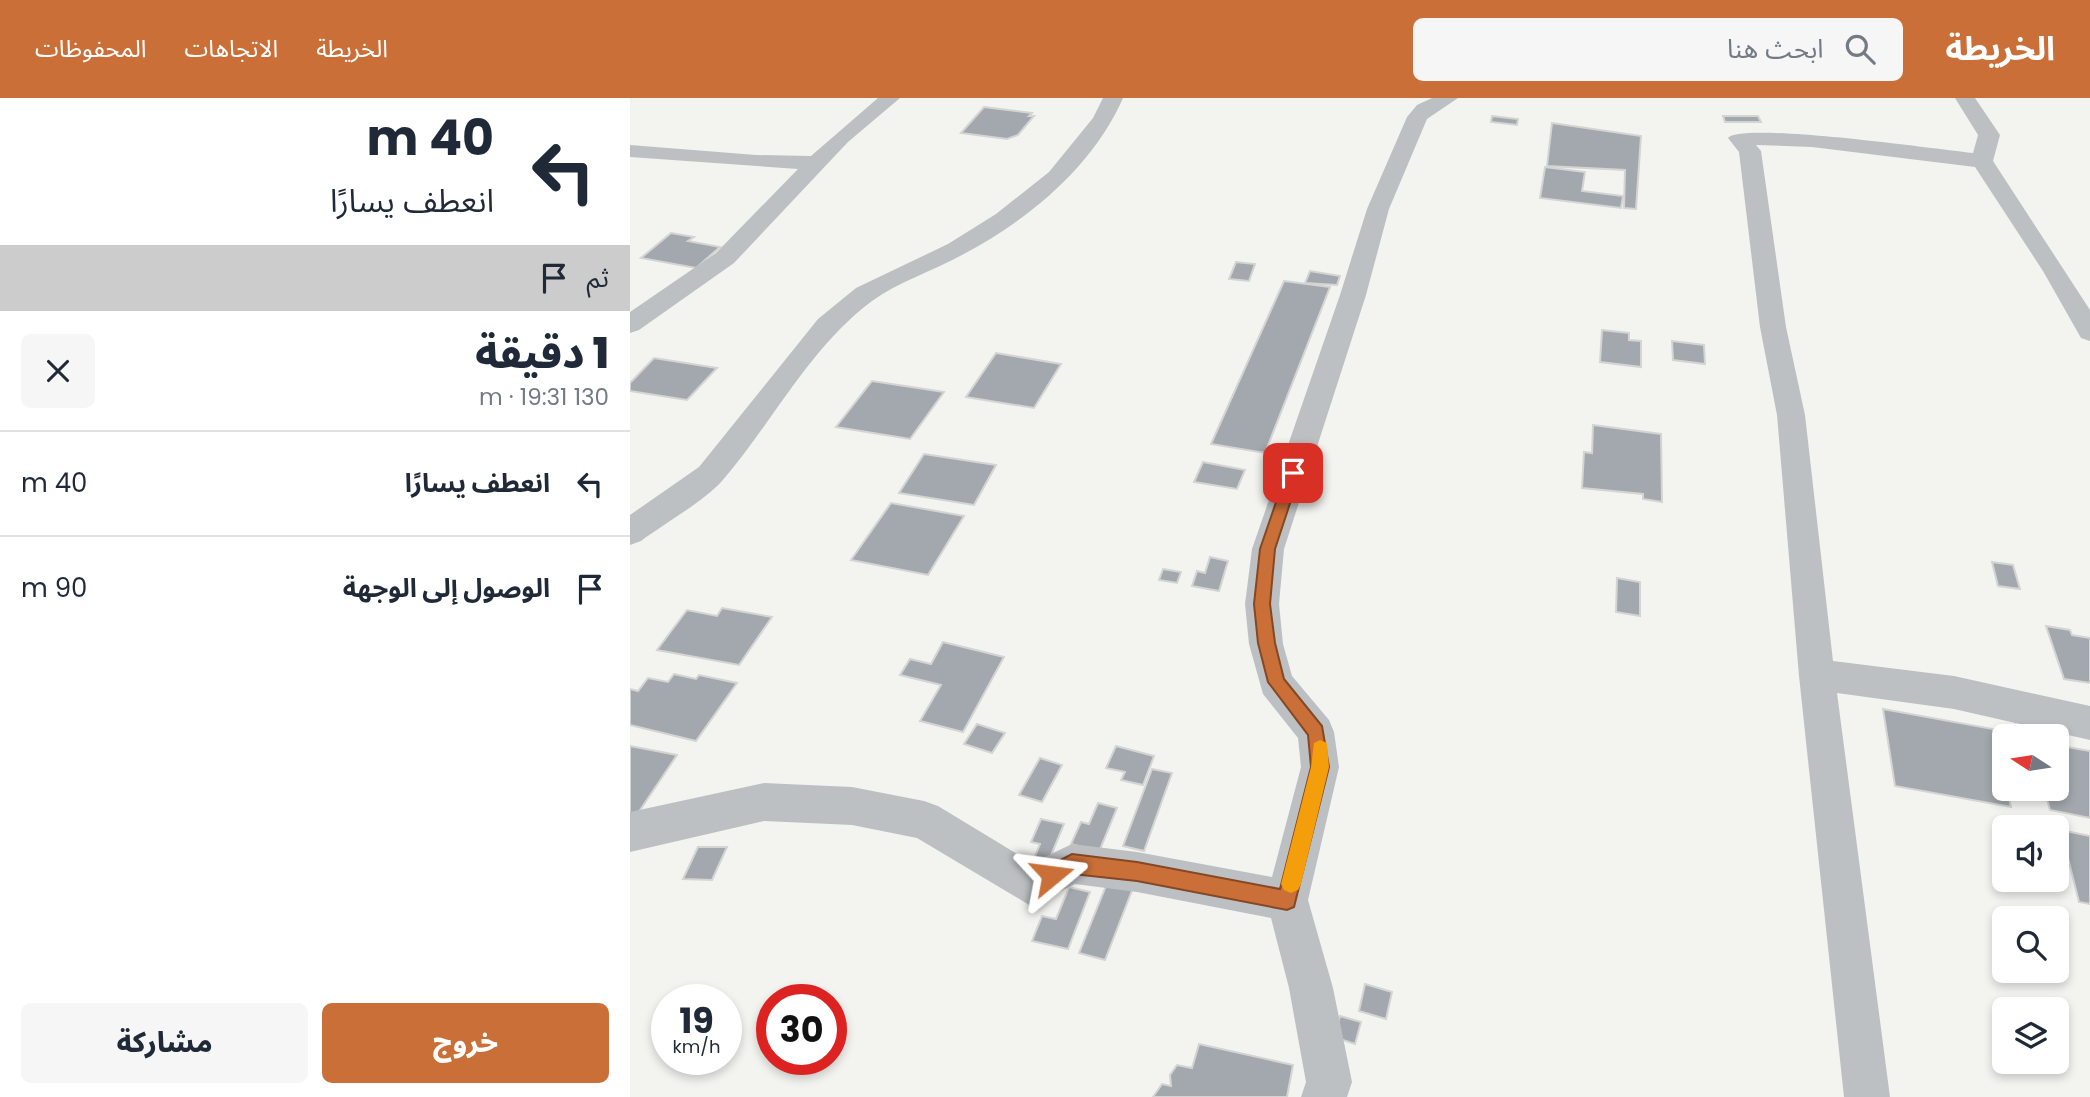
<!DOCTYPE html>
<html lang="ar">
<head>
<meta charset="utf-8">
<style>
  body { margin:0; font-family:Poppins,"Noto Sans Arabic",sans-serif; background:#f6f6f7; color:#1f2937; direction:rtl; height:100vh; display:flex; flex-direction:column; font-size:26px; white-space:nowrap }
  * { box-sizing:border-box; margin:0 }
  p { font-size:23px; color:#747a83 }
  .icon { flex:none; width:38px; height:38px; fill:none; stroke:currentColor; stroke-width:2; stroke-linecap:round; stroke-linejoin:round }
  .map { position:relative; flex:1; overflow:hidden; direction:ltr }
  .side { display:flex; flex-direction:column; background:#fff; width:630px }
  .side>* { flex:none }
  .hud { background:#fff; color:#1f2937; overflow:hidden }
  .needle { width:46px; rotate:282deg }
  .controls { position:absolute; left:1362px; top:626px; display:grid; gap:14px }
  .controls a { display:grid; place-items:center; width:77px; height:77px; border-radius:10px; background:#fff; box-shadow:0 4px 10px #0003; font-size:35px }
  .speed { position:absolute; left:21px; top:886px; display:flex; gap:14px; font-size:35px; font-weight:700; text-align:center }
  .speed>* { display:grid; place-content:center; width:91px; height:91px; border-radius:50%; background:#fff; box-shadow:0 4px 10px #0003; line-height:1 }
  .speed small { font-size:18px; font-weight:400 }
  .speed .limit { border:10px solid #d22; background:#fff; color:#111 }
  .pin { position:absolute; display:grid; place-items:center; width:60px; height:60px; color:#fff; margin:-30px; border-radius:14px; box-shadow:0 4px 10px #0006 }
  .me { position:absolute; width:77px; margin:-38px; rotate:74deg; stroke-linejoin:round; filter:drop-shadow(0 0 5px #0008) }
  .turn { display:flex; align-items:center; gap:24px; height:147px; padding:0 21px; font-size:32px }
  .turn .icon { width:91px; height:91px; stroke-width:2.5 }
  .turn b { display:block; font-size:49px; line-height:60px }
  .then { display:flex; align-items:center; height:66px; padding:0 21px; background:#0003; gap:14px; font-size:26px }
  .round { display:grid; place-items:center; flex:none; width:74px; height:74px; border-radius:10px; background:#f6f6f7 }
  .summary { display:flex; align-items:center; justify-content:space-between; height:119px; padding:0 21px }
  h1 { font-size:42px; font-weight:800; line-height:52px }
  .button { display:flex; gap:14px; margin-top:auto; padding:14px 21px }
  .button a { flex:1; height:80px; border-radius:10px; background:#cb6f38; color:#fff; font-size:28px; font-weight:800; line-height:80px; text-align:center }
  .button a+a { background:#f6f6f7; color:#1f2937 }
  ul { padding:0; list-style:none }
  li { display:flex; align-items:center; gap:21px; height:105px; padding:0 21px; border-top:2px solid #e0e1e3 }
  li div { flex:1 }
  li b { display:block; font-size:26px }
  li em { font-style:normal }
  header { display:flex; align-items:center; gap:42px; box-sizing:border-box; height:98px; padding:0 35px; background:#cb6f38; color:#fff }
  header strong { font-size:33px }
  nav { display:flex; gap:38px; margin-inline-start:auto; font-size:24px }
  .search { width:490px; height:63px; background:#f6f6f7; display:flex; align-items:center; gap:18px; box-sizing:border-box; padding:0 24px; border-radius:10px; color:#747a83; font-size:26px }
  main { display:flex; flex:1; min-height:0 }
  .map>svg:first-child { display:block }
  .building { fill:#a3a8ae; stroke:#d4d5d3; stroke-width:2 }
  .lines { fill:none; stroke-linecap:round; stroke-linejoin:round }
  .street { fill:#bdc0c3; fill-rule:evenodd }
  .route { fill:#cb6f38; stroke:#844824; stroke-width:2 }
  .slow { fill:#f59e0b }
</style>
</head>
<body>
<header>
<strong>الخريطة</strong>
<div class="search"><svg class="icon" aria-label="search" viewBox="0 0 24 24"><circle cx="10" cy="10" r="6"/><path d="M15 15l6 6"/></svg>ابحث هنا</div>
<nav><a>الخريطة</a><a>الاتجاهات</a><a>المحفوظات</a></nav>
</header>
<main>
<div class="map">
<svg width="1460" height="999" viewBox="0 0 1460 999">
  <rect width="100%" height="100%" fill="#f3f3f0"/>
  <g class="building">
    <polygon points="354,9 402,15 399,18 404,18 388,37 377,41 331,35"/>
    <polygon points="862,18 888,21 887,27 861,24"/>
    <polygon points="1093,18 1128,18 1131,24 1095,24"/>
    <polygon points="922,25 1011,38 1006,111 994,110 995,72 917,68"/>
    <polygon points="915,69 955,74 952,93 993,98 991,110 910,100"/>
    <polygon points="41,135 64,139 58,143 90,149 66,170 11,160"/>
    <polygon points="606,164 625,166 619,183 599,181"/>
    <polygon points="680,173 710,178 707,187 675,185"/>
    <polygon points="654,183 700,189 635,355 581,346"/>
    <polygon points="972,232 999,235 999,242 1011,243 1011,269 970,264"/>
    <polygon points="1042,243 1074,247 1075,266 1043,262"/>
    <polygon points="366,255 431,266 404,310 336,299"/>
    <polygon points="24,260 87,270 57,302 0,293 0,285"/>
    <polygon points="242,283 314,294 280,341 206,329"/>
    <polygon points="963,327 1031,336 1032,404 1013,401 1013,396 952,390 954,354 962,355"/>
    <polygon points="294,356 366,367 344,407 269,395"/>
    <polygon points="573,364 615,372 607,391 564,384"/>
    <polygon points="261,405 334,418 298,477 221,462"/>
    <polygon points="580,459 598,463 589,493 562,488 567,473 575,475"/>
    <polygon points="1362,464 1383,467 1390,491 1368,488"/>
    <polygon points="533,471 551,474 547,485 529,482"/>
    <polygon points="987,480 1010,484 1010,518 986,514"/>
    <polygon points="92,510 142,519 109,567 27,552 57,512 87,518"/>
    <polygon points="1416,528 1440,532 1442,537 1460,540 1460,585 1434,581"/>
    <polygon points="313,544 374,559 333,634 290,623 311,587 270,577 280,561 301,566"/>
    <polygon points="44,576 66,581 69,577 107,585 66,643 0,627 0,591 8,593 18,580 38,584"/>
    <polygon points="1253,611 1363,631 1374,691 1377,691 1381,709 1265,688"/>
    <polygon points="347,626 375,635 362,655 334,646"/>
    <polygon points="1426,647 1460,653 1460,720 1420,712 1414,691 1426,691"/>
    <polygon points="0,648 47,657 0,727"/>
    <polygon points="486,648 524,658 513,687 491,682 495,674 476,670"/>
    <polygon points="410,660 432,667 412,704 389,697"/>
    <polygon points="522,671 542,675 514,753 493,748"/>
    <polygon points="468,705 487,710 469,754 441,746 451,724 459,726"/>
    <polygon points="411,721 434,726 415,772 401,768 410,746 401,744"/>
    <polygon points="1431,732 1460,738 1460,806 1449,804"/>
    <polygon points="68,749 97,749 82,782 53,781"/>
    <polygon points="478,783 503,790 475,862 449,855"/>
    <polygon points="439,789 460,794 438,851 402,843 412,818 426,821"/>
    <polygon points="735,886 762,894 756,921 729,913"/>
    <polygon points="710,918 731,924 725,946 704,939"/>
    <polygon points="569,946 663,967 657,999 523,999 532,986 541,988 540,977 547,967 562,970"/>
  </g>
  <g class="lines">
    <g class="street">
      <polygon points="248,0 270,0 218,44 104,165 9,232 0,235 0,214 86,155 168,71 0,59 0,47 126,57 181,58"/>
      <path d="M473,0H493C463,69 397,123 332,157C303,173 268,184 242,203C179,250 143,324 92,383C73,404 35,425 11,443L0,447V417L69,369L188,221L226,190L318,146L366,116L419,74L463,20Z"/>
      <polygon points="802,0 828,0 797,21 759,111 736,197 654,451 649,506 653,546 662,578 699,622 704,634 709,669 678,802 703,890 722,984 717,999 671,999 676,984 659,890 641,820 507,794 445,786 401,808 287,740 222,727 134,723 0,754 0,714 134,685 222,689 294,703 308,708 402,765 442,746 507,754 642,779 671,669 668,640 633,596 619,546 615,506 622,451 710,197 737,111 777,19 787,7"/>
      <path d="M1325,0H1345L1370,37L1363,63L1460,212V243L1451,240L1413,173L1345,69L1182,49L1126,47L1131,53L1156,229L1175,317L1203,563L1324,578L1460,608V642L1324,611L1207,595L1260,999H1214L1169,578L1147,317L1130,229L1109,54L1098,40C1110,23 1312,52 1343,55L1348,37Z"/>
    </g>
  </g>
  <polygon class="route" points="663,369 670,375 645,451 640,506 645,545 654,581 692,628 699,669 664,809 657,812 507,783 443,776 422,787 415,784 412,777 415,770 442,756 507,764 650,791 681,669 678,637 638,584 628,545 624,506 630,451 656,375"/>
  <polygon class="slow" points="690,642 697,645 699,669 671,786 668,792 661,795 654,792 651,786 681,669 684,645"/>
</svg>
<div class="controls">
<a><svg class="needle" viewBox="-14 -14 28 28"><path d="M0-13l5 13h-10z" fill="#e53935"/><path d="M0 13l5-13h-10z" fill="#747a83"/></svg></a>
<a><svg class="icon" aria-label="sound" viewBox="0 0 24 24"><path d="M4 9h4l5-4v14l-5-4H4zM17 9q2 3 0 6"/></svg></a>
<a><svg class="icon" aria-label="search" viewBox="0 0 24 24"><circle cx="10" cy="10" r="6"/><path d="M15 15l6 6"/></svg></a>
<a><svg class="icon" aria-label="layers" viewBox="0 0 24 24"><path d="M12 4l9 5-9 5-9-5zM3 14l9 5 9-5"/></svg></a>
</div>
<div class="speed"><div>19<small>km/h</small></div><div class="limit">30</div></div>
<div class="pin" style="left:663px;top:375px;background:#d93025"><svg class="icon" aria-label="arrive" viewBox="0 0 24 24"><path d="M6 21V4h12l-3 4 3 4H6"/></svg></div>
<svg class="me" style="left:422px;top:777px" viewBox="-20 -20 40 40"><path d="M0-17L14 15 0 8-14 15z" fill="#cb6f38" stroke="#fff" stroke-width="4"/></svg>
</div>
<section class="side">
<div class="hud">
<div class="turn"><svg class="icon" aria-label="left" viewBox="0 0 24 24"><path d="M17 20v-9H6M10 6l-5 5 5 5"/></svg><div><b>40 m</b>انعطف يسارًا</div></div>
<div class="then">ثم<svg class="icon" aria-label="arrive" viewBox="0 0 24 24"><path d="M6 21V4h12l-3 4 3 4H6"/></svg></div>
</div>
<div class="summary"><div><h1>1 دقيقة</h1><p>130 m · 19:31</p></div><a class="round"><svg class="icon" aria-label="close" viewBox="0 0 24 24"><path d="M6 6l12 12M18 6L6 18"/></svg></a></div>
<ul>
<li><svg class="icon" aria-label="left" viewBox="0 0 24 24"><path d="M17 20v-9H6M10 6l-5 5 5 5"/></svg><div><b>انعطف يسارًا</b></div><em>40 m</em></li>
<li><svg class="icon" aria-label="arrive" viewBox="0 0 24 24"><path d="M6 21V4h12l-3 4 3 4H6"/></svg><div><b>الوصول إلى الوجهة</b></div><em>90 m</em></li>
</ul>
<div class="button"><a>خروج</a><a>مشاركة</a></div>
</section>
</main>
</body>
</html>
